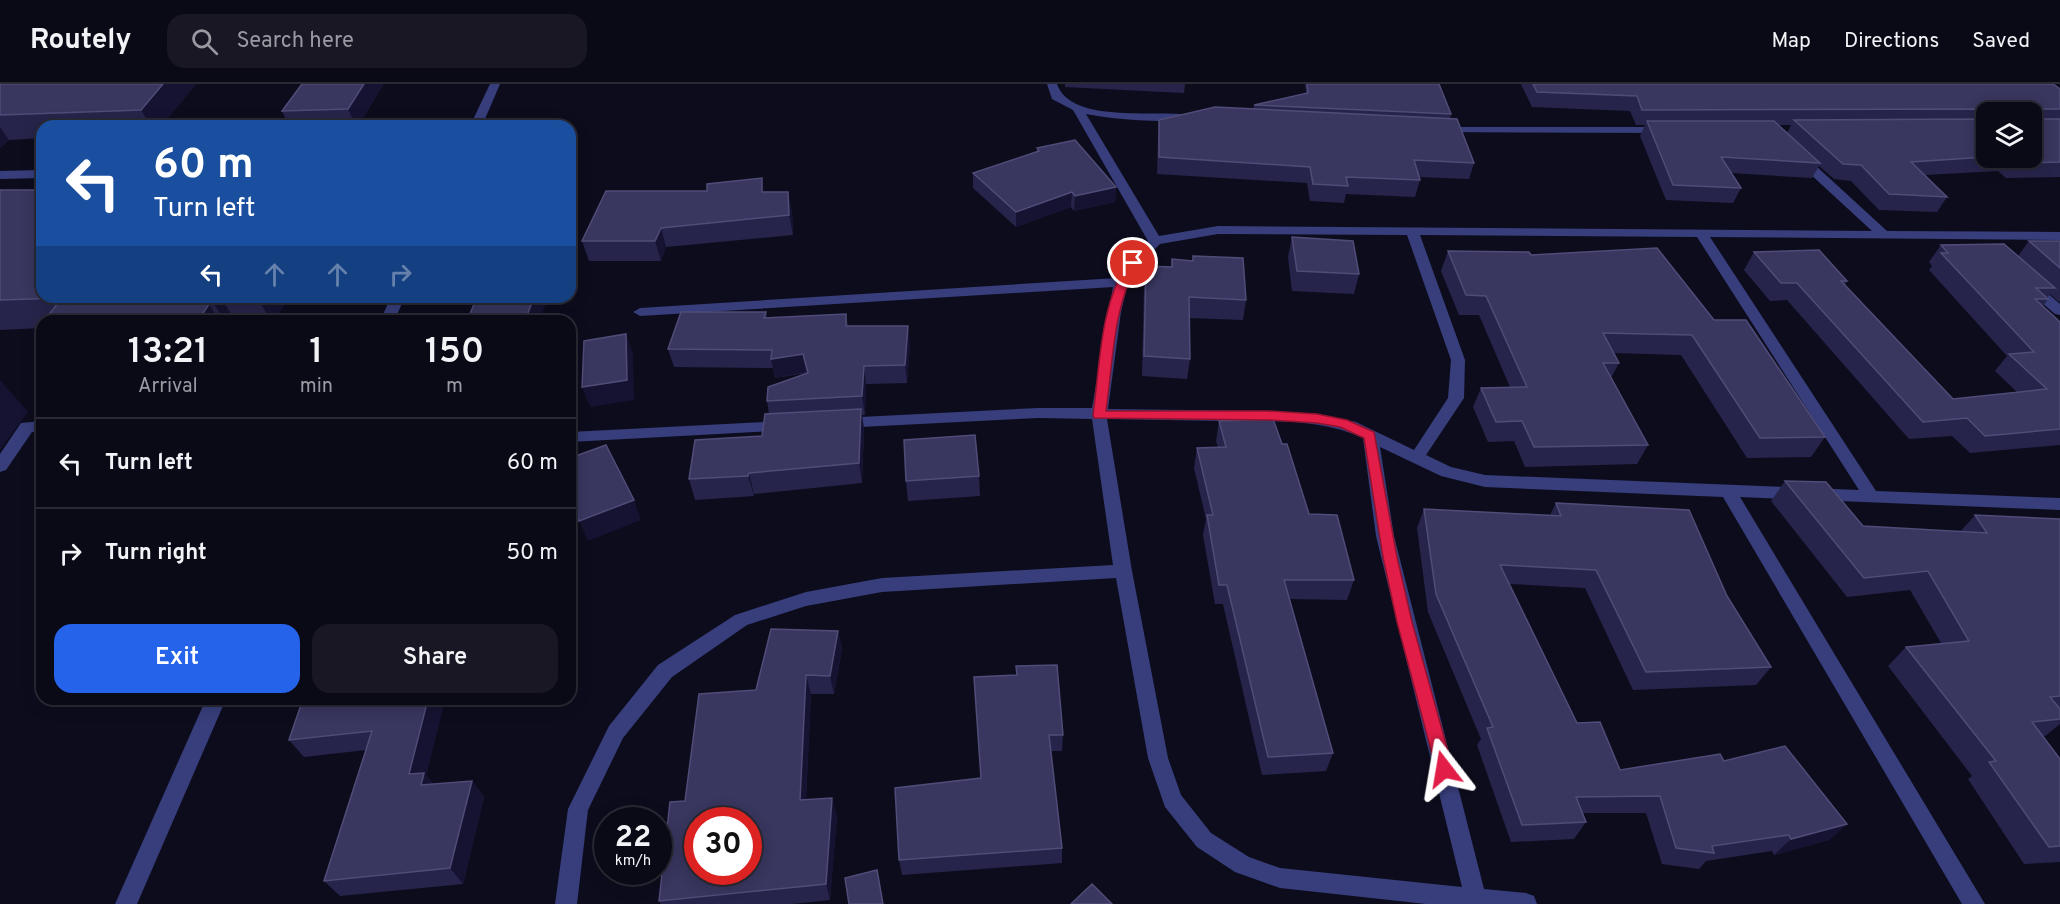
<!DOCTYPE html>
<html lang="en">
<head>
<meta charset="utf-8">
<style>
  body { margin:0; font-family:Overpass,sans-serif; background:#181723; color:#f1f3f6; height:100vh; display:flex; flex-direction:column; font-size:22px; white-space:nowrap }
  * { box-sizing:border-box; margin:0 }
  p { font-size:20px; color:#999aa1 }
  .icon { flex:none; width:33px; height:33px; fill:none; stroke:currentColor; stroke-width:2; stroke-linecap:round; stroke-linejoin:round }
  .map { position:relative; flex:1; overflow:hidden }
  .sheet { position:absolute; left:36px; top:231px; width:540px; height:390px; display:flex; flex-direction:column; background:#0a0916; border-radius:18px; box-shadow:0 3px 15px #0003,0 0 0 2px #2a2a35 }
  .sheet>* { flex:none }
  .guide { position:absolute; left:36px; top:36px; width:540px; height:183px; border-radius:18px; box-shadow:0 3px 15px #0003,0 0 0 2px #2a2a35; background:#1a4fa0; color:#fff; overflow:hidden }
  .fabs { position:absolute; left:1976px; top:18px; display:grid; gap:12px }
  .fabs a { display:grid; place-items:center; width:66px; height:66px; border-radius:12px; background:#0a0916; box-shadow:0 3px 15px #0003,0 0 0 2px #2a2a35; font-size:30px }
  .speed { position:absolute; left:594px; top:723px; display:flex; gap:12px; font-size:30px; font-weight:700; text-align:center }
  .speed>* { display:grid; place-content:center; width:78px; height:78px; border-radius:50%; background:#0a0916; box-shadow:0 3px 15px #0003,0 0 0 2px #2a2a35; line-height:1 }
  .speed small { font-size:15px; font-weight:400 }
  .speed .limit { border:9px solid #d22; background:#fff; color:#111 }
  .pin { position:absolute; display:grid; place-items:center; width:51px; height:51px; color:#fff; margin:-26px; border:3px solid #fff; border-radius:50%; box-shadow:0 2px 6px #0007 }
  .me { position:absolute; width:66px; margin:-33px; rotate:346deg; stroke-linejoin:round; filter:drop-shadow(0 0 4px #0008) }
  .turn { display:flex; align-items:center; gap:21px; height:126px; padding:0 18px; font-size:27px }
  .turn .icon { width:78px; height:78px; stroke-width:2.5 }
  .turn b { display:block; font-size:42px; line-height:51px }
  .lanes { display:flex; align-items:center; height:57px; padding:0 18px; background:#0003; justify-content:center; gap:30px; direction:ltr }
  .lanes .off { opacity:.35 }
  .eta { display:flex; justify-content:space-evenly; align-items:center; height:102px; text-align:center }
  .eta b { font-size:36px; font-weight:600; line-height:42px }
  .action { display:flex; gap:12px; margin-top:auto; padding:12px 18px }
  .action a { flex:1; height:69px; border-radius:18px; background:#2563eb; color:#fff; font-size:24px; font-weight:600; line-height:69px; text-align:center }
  .action a+a { background:#181723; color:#f1f3f6 }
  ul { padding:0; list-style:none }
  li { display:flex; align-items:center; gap:18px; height:90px; padding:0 18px; border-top:2px solid #2a2a35 }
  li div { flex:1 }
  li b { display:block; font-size:22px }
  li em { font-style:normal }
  header { display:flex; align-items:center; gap:36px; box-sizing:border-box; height:84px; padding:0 30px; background:#0a0916; border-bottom:2px solid #2a2a35 }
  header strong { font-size:28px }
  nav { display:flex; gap:33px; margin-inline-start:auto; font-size:21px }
  .search { width:420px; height:54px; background:#181723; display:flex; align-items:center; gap:15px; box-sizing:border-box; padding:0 21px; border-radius:18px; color:#999aa1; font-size:22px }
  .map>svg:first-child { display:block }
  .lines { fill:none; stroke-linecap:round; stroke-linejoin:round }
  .service { fill:#373e7b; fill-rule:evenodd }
  .minor { fill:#373e7b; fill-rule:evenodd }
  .tertiary { fill:#373e7b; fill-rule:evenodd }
  .wall { fill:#27244b; fill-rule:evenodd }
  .shaded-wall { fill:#151331 }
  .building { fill:#39365f; stroke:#4f4d78; stroke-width:1.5; fill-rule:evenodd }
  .route { fill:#e11d48; stroke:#92132f; stroke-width:1.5 }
</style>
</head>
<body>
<header>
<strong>Routely</strong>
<div class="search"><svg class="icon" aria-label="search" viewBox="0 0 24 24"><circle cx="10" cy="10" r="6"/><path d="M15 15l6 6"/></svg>Search here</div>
<nav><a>Map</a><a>Directions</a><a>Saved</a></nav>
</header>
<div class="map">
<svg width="2060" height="820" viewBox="0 0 2060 820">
  <rect width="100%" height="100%" fill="#0d0c1d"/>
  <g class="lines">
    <polygon class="service" points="42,337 42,347 32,348 6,386 0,388 0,370 21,339"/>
    <g class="minor">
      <path d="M1047,0H1057C1071,42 1162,24 1196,32V36L1192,37C1156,37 1121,37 1086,30L1159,152L1218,142L1872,147L1795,76L1793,73L1799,69L1803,70L1887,147L2060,148V156L1710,153L1876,407L2060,414V426L1740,413L1985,820H1962L1723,413L1485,403L1441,392L1380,363L1394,452L1484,805L1526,809L1534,812L1537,820H1426L1280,804L1235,788L1197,763L1165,723L1148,674L1116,494L882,508L806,522L747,541L672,593L623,654L588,726L577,820H555L568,725L609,642L658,581L735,531L806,508L882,494L1113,481L1092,335L1038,334L841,344L836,343L833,339L836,335L841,334L1038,324H1092L1113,203L640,232L633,228L640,224L1117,194L1128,176L1148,157L1073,26L1052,15ZM1218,150L1407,151L1451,276L1448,314L1414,366L1356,338L1317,330L1269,327L1108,325L1121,228L1128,198L1138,181L1160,160ZM1420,151L1697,153L1859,406L1485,391L1451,383L1426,371L1464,314L1465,276ZM1107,335C1147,336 1187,336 1227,337C1272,337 1321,335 1363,354L1376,452L1462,803L1280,784L1249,773L1211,749L1181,711L1168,674L1132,487Z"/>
      <polygon points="1439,43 1666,43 1672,46 1666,49 1435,48 1433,46"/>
      <polygon points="42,86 42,94 0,95 0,87"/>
      <polygon points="2031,198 2036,199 2060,220 2060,231 2055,230 2026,205 2024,202"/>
      <polygon points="785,337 791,338 793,342 791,346 570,358 570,348"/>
    </g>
    <g class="tertiary">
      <polygon points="490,0 500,0 482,42 470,42"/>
      <polygon points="391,213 405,213 394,237 380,237"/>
      <polygon points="206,615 226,615 137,820 115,820"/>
    </g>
  </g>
  <g class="wall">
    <polygon points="0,0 196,0 161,42 42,42 42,54 9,56 0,64"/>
    <polygon points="302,0 382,0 383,1 358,42 289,42 282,27"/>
    <polygon points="1065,0 1185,0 1184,9 1065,3"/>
    <polygon points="1305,0 1439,0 1451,30 1450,35 1474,79 1469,95 1419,93 1420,96 1415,113 1346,110 1344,119 1310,117 1307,99 1157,90 1158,52 1159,36 1253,25 1254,21 1306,9"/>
    <path d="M1521,0H2053L2060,5V93L2006,94L1998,87L1925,91L1947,113L1937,128L1879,126L1851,97L1834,95L1819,82L1812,94L1731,89L1741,104L1733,119L1666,116L1640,52L1645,41H1636L1630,27L1532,23ZM1986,28H2031V74H1986ZM1778,41H1791L1787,49Z"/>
    <polygon points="1037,64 1116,103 1115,118 1074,127 1071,123 1016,143 973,104 973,89 1037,68"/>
    <polygon points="0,106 42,213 289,213 274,237 42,237 42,244 0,246"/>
    <polygon points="764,108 792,127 793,151 666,163 661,177 589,177 582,157"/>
    <polygon points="1292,153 1359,190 1354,210 1292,207 1288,173"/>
    <polygon points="2029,157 2060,157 2060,219 2050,210 2047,214 2048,215 2043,222 2060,238 2060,361 1970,369 1952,352 1909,355 1787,216 1770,217 1744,186 1754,168 1847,197 1845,201 1953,315 2017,308 1995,287 2007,272 1929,186 1932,182 1929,178 1941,161 2018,172"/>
    <polygon points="1448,167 1531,171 1714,236 1825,353 1811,373 1747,374 1681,271 1614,269 1619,279 1611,294 1648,361 1637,380 1525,383 1514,357 1488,358 1473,323 1481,304 1510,303 1479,231 1459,231 1441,187"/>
    <polygon points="1172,175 1246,216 1243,236 1189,234 1190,275 1187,295 1142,292 1144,202 1146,182 1171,183"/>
    <polygon points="471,213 548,213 539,237 474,218"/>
    <polygon points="766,228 767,234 846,230 848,242 910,260 907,299 866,300 865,331 862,331 864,345 862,399 754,410 754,412 695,416 689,395 762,352 769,330 767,317 807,289 775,294 773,284 674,283 668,265"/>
    <polygon points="1219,337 1282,360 1309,430 1354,496 1347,516 1290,515 1333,669 1326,687 1262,691 1223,520 1215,520 1203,451 1206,435 1194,384 1197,364 1218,363 1216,357"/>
    <polygon points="979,392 980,412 908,417 906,397"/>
    <polygon points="1785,397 1863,442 1960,448 1975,431 2060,435 2060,640 2045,652 2043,652 2060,675 2060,778 2024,780 1968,695 1972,692 1888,582 1906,563 1941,559 1910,506 1847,513 1771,417"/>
    <polygon points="1556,419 1727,512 1771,583 1756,601 1633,606 1585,504 1510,500 1577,639 1620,686 1724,677 1847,740 1829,756 1774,771 1772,767 1706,777 1699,785 1662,780 1646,729 1583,729 1586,738 1574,755 1511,758 1477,661 1481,655 1428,528 1417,444 1424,425 1550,431"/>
    <polygon points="838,547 842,565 834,610 811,610 806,716 837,731 830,816 792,820 661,820 659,817 685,717 756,606"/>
    <polygon points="974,593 1063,651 1062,667 1051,667 1062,764 1062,779 902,791 899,776 981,694"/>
    <polygon points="303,615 445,615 426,691 433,700 472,697 484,713 463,800 340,812 324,797 366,666 304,673 289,656"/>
  </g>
  <g class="shaded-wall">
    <polygon points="163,0 196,0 161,42 151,42 141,26"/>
    <polygon points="364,0 382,0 383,1 358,42 356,42 348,25"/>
    <polygon points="0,43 9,56 0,64"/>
    <polygon points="1116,103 1115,118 1074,127 1075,112"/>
    <polygon points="788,108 792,127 793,151 789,131"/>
    <polygon points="1072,108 1071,123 1016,143 1016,128"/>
    <polygon points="661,144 666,163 661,177 655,157"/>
    <polygon points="219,213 220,213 236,237 225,237 214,220"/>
    <polygon points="257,213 289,213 274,237 271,237"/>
    <polygon points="534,213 548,213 539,237 525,237"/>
    <polygon points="209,220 220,237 198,237"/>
    <polygon points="908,242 910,260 907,299 905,281"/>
    <polygon points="626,250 633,270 634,316 590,323 582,303"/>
    <polygon points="803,270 807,288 775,294 771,275"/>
    <polygon points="864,282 866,300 865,331 862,312"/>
    <polygon points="0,296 28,328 0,366"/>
    <polygon points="861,325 864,345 862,399 859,379"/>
    <polygon points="749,389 754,410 754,412 748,392"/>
    <polygon points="634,416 641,436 588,457 579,437"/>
    <polygon points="838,547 842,565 834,610 830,592"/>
    <polygon points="806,591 811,610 805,733 800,716"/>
    <polygon points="428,615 445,615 426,691 437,706 422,707 409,690"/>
    <polygon points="472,697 484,713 463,800 450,784"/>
    <polygon points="832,714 837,731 830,816 826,800"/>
    <polygon points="1847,740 1829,756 1774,771 1791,755"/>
  </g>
  <g class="building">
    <polygon points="0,0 163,0 141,26 0,31"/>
    <polygon points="302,0 364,0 348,25 282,27"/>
    <polygon points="1307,0 1439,0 1451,30 1254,21 1308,9"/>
    <polygon points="1533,0 2053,0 2060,5 2060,25 2040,25 2039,33 2042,35 2060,35 2060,78 2017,79 2011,74 2031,74 2031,28 1998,28 1998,27 1996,25 1642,26 1637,12 1537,8"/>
    <polygon points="1215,23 1457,35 1474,79 1414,76 1420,96 1346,93 1348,102 1313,100 1310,83 1159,73 1159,36"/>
    <polygon points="1986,35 1986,73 1911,78 1947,113 1889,110 1861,81 1843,80 1794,36"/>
    <polygon points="1647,37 1774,37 1820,79 1721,73 1741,104 1673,101"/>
    <polygon points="1075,56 1116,103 1075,112 1072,108 1016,128 973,89 1039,67 1037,64"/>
    <polygon points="762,94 762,108 788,108 789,131 661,144 655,157 582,157 606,107 707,107 707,100"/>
    <polygon points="0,106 42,106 42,213 219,213 214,220 209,220 198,237 44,237 62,214 0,216"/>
    <polygon points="1292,153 1353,157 1359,190 1297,187"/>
    <polygon points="2029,157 2060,157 2060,184"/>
    <polygon points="2004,160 2055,204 2036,204 2048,215 2035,215 2060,238 2060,345 1985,352 1967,334 1923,338 1797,199 1781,199 1754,168 1819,166 1847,197 1841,197 1953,315 2047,305 2009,270 2034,268 1941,169 1948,169 1941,161"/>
    <polygon points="1657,164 1714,236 1746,236 1825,353 1760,354 1692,251 1603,249 1619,279 1603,279 1648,361 1534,363 1522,337 1496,338 1481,304 1527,303 1486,212 1466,211 1448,167 1529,168 1531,171"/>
    <polygon points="1193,172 1243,174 1246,216 1189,213 1190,275 1144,272 1146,182 1172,183 1172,175 1193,177"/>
    <polygon points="477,213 534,213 525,237 467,237"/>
    <polygon points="681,228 766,228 764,234 846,230 846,242 908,242 905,281 864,282 862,312 767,317 768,303 808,289 803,270 771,275 772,266 668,265"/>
    <polygon points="626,250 627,296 582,303 584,257"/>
    <polygon points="861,325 859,379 749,389 748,392 689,395 695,356 762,352 765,330"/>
    <polygon points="1273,335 1282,360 1287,360 1309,430 1337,431 1354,496 1284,496 1333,669 1268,673 1227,501 1219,501 1207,431 1213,431 1197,364 1226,363 1219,337"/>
    <polygon points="975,351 979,392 906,397 904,356"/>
    <polygon points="606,361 634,416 579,437 570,417 570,374"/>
    <polygon points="1785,397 1826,398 1863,442 1987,449 1975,431 2060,435 2060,612 2050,613 2060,625 2060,635 2032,638 2060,675 2060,762 2049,763 1989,678 1996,677 1906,563 1969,557 1928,487 1864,494"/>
    <polygon points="1556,419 1689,426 1727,512 1771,583 1646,588 1596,486 1500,481 1577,639 1600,638 1620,686 1720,670 1724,677 1785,662 1847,740 1791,755 1789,751 1712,762 1714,769 1676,764 1660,712 1576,713 1586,738 1522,741 1487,644 1493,643 1436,510 1424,425 1561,432"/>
    <path d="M771,545L838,547L830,592L806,591L800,716L832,714L826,800L659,817L670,718L685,717L699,610L756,606ZM698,736H748V788H698Z"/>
    <polygon points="1057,581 1063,651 1049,651 1062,764 899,776 895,704 981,694 974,593 1017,591 1016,582"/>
    <polygon points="303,615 428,615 409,690 424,689 421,701 472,697 450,784 324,797 372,647 289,656"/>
    <polygon points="877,786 883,820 849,820 845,794"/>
    <polygon points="1092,800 1112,820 1071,820"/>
  </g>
  <path class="route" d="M1133,175L1138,179C1113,222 1113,278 1106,327H1269L1317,330L1347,336L1374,348L1397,473L1412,538L1453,685L1450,690L1444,692L1438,690L1436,685L1397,538L1383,473L1364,354L1340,343L1317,339L1269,336L1094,334L1093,331C1100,280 1100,220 1129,176Z"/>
</svg>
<div class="fabs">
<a><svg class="icon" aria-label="layers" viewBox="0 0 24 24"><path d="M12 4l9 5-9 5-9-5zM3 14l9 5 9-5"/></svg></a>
</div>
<div class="speed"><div>22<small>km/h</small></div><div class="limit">30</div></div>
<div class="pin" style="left:1133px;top:179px;background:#d93025"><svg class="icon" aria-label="arrive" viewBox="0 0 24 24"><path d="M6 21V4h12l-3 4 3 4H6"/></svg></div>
<svg class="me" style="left:1444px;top:685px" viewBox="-20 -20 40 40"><path d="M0-17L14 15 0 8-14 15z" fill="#e11d48" stroke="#fff" stroke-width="4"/></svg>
<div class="guide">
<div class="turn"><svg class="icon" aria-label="left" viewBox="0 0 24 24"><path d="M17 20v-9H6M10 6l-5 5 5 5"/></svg><div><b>60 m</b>Turn left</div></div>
<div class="lanes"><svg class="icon" aria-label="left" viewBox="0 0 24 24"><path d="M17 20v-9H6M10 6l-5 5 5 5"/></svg><svg class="icon off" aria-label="ahead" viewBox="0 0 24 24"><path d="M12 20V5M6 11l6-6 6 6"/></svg><svg class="icon off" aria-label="ahead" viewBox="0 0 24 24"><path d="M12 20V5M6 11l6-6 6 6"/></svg><svg class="icon off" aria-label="right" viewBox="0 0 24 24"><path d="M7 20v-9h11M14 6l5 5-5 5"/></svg></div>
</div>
<section class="sheet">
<div class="eta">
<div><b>13:21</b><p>Arrival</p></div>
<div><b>1</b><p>min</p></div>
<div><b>150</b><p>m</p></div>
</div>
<ul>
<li><svg class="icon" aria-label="left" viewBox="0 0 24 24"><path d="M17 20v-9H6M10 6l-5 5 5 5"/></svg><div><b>Turn left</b></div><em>60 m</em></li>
<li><svg class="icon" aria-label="right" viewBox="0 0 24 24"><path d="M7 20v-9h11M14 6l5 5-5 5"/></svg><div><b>Turn right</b></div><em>50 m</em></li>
</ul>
<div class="action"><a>Exit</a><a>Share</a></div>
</section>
</div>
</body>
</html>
